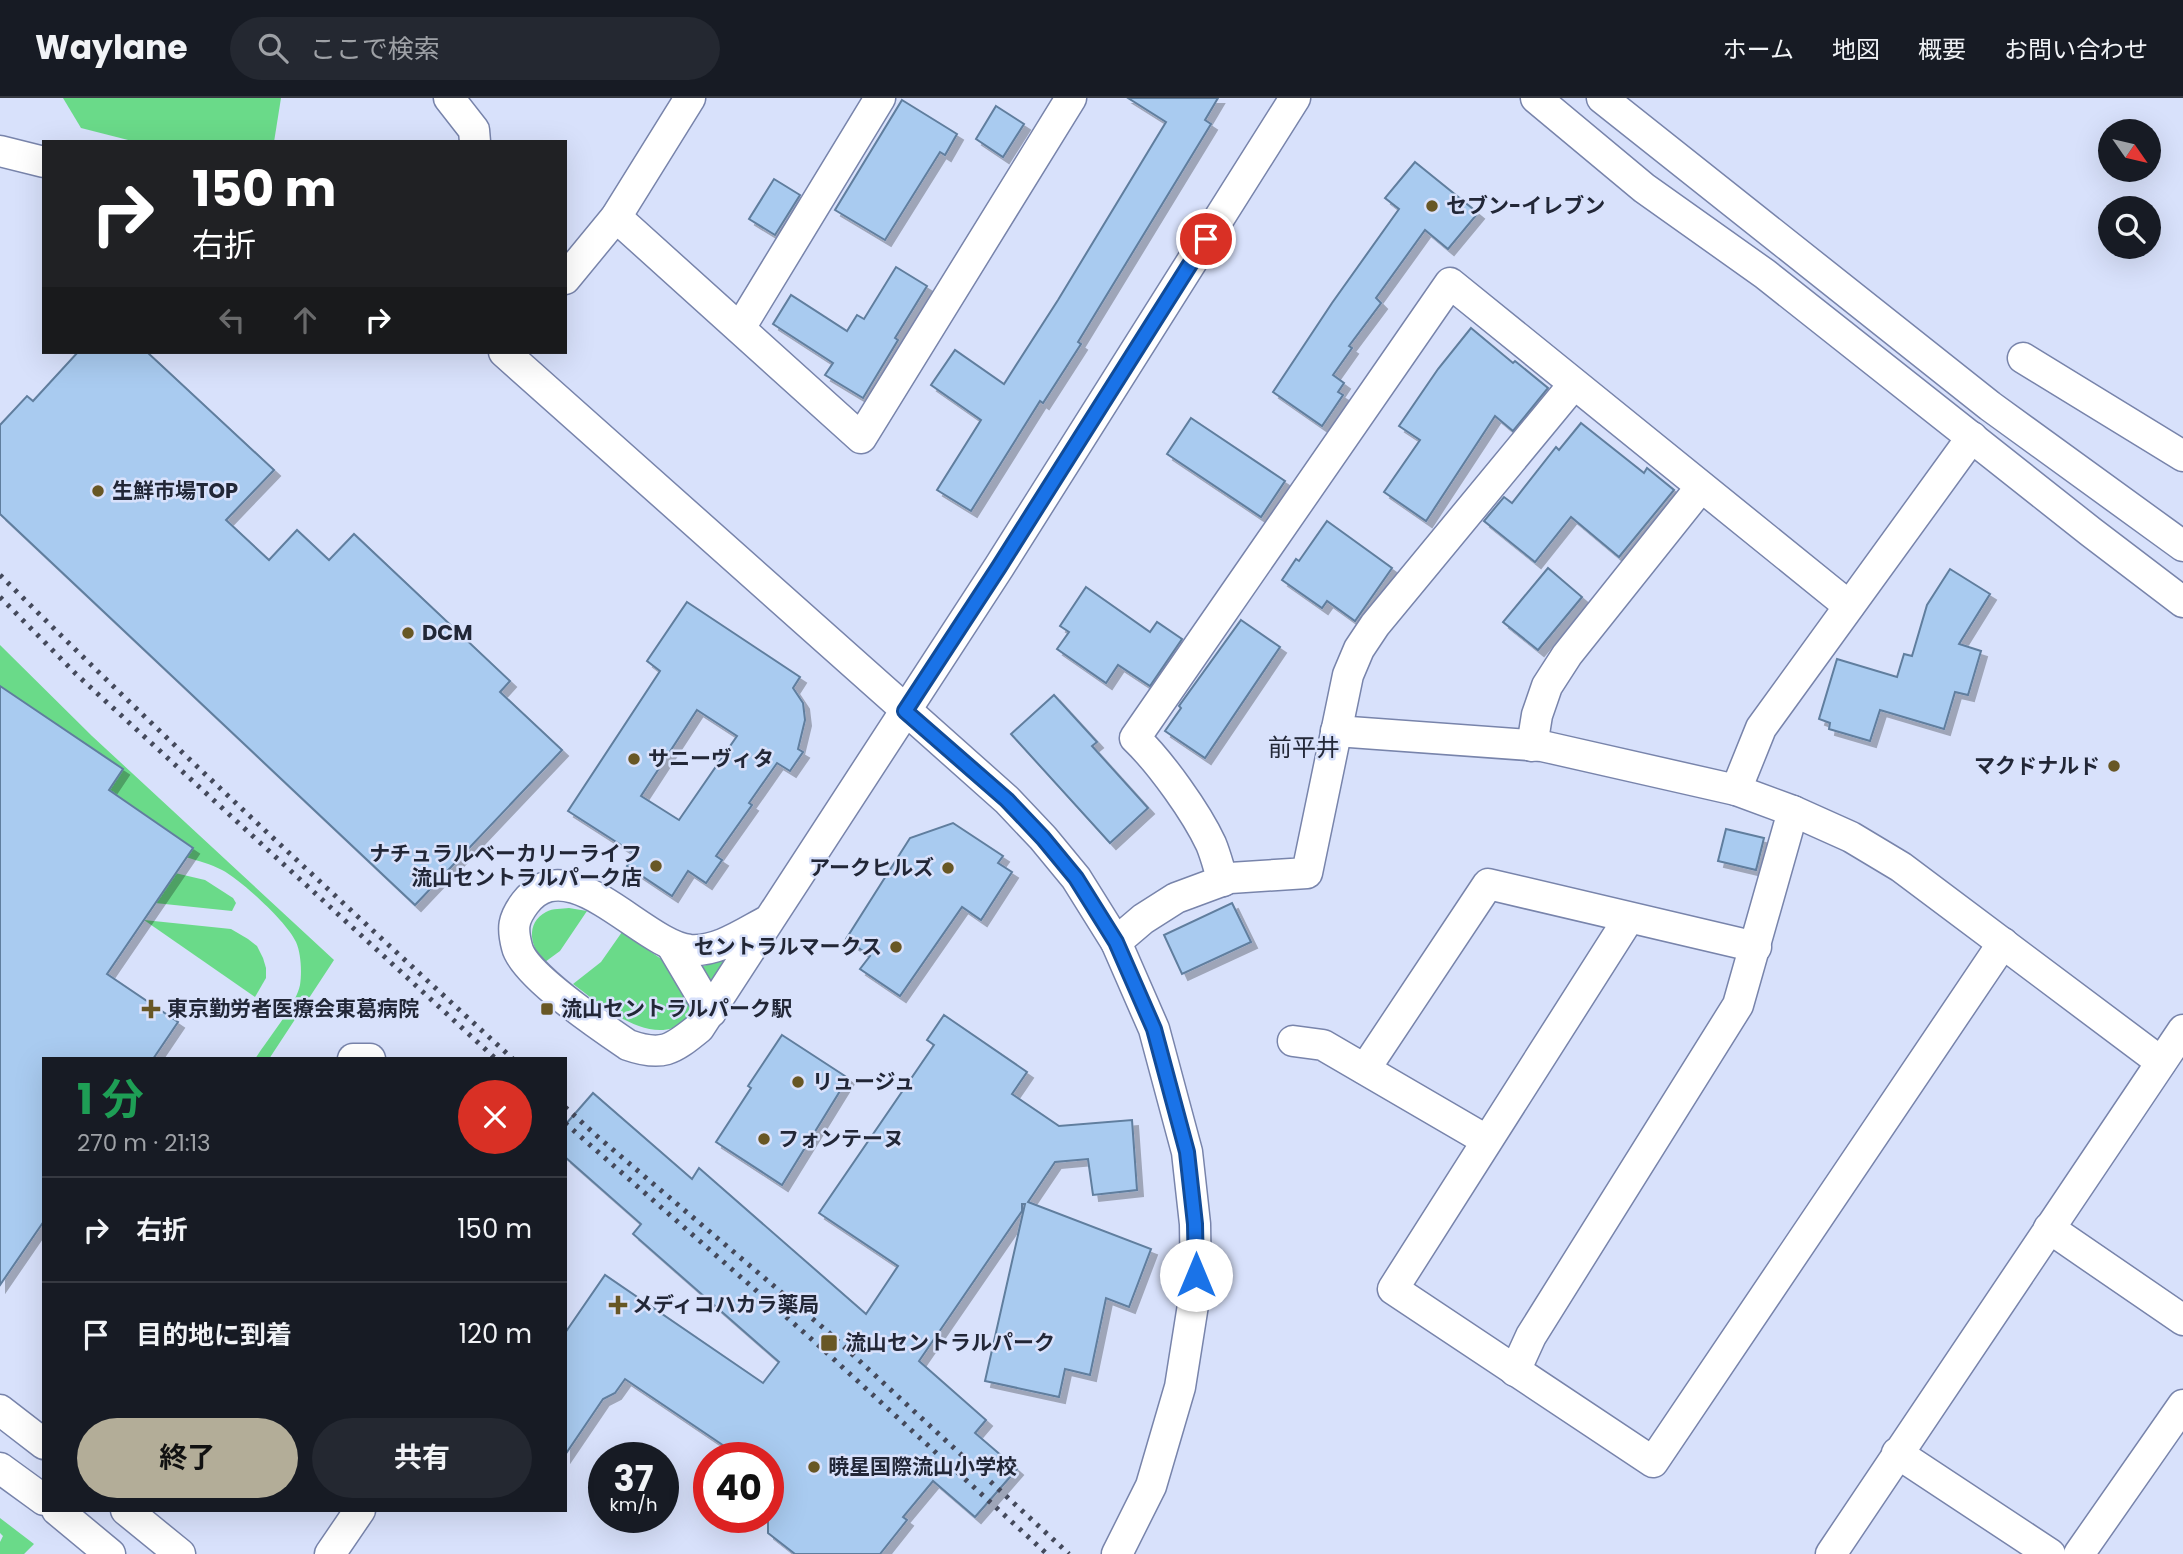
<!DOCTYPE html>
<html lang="ja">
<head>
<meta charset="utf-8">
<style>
  body { margin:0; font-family:Poppins,"Noto Sans JP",sans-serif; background:#242831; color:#f1f3f6; height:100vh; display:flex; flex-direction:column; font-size:26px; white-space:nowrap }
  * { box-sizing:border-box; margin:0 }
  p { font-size:23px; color:#9ea1a6 }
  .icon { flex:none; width:38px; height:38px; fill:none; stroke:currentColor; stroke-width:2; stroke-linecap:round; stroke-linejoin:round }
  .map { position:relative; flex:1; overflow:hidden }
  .panel { position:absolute; left:42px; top:959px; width:525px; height:455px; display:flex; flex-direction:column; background:#171b24; border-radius:0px; box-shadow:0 7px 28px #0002 }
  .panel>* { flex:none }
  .hud { position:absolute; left:42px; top:42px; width:525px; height:214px; border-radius:0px; box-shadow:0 7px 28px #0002; background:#202124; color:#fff; overflow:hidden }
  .needle { width:46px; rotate:124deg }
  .controls { position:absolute; left:2098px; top:21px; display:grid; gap:14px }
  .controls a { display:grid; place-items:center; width:63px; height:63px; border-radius:50%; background:#171b24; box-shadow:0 7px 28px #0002; font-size:35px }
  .speed { position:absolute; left:588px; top:1344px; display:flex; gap:14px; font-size:35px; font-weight:700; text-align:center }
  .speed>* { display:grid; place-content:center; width:91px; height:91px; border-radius:50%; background:#171b24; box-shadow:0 7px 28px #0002; line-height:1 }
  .speed small { font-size:18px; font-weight:400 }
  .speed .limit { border:10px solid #d22; background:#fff; color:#111 }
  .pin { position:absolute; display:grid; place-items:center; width:60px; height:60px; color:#fff; margin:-30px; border:4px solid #fff; border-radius:50%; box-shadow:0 2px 7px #0007 }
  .me { position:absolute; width:77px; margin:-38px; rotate:0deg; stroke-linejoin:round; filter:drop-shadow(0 0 5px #0008) }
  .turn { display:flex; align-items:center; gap:24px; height:147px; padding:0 35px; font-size:32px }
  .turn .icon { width:91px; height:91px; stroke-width:2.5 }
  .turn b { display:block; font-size:49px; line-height:60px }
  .lanes { display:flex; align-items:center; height:66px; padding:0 35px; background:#0003; justify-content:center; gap:35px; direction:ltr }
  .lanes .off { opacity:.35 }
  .round { display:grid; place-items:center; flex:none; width:74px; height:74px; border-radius:37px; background:#242831 }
  .headline { display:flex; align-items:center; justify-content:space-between; height:119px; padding:0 35px }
  h1 { font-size:42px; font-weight:700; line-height:52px; color:#1e9e55 }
  .action { display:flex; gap:14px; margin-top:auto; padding:14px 35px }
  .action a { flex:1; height:80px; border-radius:42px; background:#b3ad98; color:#111; font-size:28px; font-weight:700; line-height:80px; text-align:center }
  .action a+a { background:#242831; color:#f1f3f6 }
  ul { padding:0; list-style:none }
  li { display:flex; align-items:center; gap:21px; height:105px; padding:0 35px; border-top:2px solid #363941 }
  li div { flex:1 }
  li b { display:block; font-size:26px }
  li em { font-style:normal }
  header { display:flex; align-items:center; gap:42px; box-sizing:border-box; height:98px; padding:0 35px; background:#171b24; border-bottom:2px solid #363941 }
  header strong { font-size:33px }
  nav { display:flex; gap:38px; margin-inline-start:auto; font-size:24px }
  .search { width:490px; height:63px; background:#242831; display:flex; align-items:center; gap:18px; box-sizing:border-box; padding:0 24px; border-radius:38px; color:#9ea1a6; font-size:26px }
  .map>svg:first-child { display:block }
  .green { fill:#6ada89 }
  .building { fill:#a9cbf0; stroke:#607e9e; stroke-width:2; fill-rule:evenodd; filter:url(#shadow) }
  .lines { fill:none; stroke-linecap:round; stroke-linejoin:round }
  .minor-casing { stroke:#7884ab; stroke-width:33 }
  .minor { stroke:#fff; stroke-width:30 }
  .rail { stroke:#44495b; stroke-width:5; stroke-dasharray:3.5 7; stroke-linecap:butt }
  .route-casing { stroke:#114b97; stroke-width:18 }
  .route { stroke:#1a73e8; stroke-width:12 }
  .poi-dot { fill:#685725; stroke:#d8e1fb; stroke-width:2.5 }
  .labels { text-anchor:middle; stroke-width:5; stroke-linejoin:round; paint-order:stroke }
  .poi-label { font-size:21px; font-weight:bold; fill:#222737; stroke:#d8e1fb; text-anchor:start }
  .quarter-label { font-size:24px; fill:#222737; stroke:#d8e1fb }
</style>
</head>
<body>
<header>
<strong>Waylane</strong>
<div class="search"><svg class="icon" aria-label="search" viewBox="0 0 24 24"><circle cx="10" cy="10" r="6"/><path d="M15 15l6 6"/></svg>ここで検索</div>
<nav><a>ホーム</a><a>地図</a><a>概要</a><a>お問い合わせ</a></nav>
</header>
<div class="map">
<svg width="2183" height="1456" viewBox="0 0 2183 1456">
  <defs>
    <filter id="shadow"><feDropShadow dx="6" dy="6" stdDeviation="0" flood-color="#0004"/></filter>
  </defs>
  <rect width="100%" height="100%" fill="#d8e1fb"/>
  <g class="green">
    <polygon points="63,0 281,0 274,44 136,44 81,30"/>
    <path d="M0,547L92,638L334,862L269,961H255C267,942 296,907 300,887C302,874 301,855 296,844C287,824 241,782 222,772C211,766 198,763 186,759L192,749L109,692L122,671L0,588Z"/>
    <polygon points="175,775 205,782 233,800 236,805 232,813 155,805"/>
    <path d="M569,810L587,813L560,853L545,864C530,850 525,825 546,814C553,810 562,811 569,810Z"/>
    <polygon points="144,822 231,831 248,841 257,848 263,860 266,870 266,880 255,899"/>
    <path d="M622,834L670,867L697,906C694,911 690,920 685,924C649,950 600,906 573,886L601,864Z"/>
    <polygon points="736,855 712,892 700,869 724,862"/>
    <polygon points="0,1420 34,1446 24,1456 0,1456 0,1444 3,1438 0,1435"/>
  </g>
  <g class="building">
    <polygon points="1128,0 1218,0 1205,22 1211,26 1078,244 1081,246 1043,305 1040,303 971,413 937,392 981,322 931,287 955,252 1004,286 1058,202 1166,24"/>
    <polygon points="902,2 957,36 945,57 940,54 885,142 835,112"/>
    <polygon points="996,8 1024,26 1003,59 976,41"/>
    <polygon points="1415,64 1478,115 1448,151 1425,132 1376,200 1381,205 1349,248 1352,250 1333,277 1344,285 1338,294 1343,297 1322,328 1273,294 1332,205 1399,111 1385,100"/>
    <polygon points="774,81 800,97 775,137 749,121"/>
    <polygon points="896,169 927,188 895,240 898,242 863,300 825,277 833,265 773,226 791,197 847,233 857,217 864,221"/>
    <polygon points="1471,230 1513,265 1515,263 1548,290 1513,333 1495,318 1426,423 1384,394 1420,342 1399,328 1438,271"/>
    <polygon points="78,254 147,254 274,372 226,422 269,462 297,432 329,462 354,436 510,583 500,594 562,652 415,807 0,416 0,327 27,298 33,303"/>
    <polygon points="1191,320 1285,383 1261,419 1167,356"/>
    <polygon points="1581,325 1644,375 1647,370 1674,392 1619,459 1571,419 1535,464 1484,423 1504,399 1512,405 1556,349 1559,352"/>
    <polygon points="1327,423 1392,470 1355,523 1327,503 1322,510 1282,482 1296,461 1299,463"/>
    <polygon points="1548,470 1582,499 1538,552 1503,524"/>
    <polygon points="1950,471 1990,496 1959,546 1981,553 1968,597 1955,594 1944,631 1880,612 1870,643 1829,631 1830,625 1819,621 1837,561 1897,579 1904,556 1912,558 1927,507"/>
    <polygon points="1086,489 1150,534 1157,524 1182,541 1150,588 1118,567 1106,585 1057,551 1069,534 1060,528"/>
    <path d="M687,504L800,579L793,590L803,605L805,622L798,651L803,654L790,673L777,665L749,705L752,707L716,758L722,762L706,785L688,773L672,798L627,768L635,756L568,713L660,573L647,563ZM697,612L737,638L679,722L641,698Z"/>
    <polygon points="1241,522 1280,549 1205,660 1165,633 1181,610 1179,608"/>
    <polygon points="0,588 123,671 109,692 193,750 107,876 178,924 153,961 44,961 44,1123 0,1187"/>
    <polygon points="1054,597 1097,644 1092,648 1148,710 1110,745 1011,636"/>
    <polygon points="953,725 1003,758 998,765 1012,774 981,822 962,809 900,898 860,871 870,858 846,841 910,740"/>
    <polygon points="1726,731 1764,740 1756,772 1718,763"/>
    <polygon points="1232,805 1251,844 1182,876 1164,837"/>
    <polygon points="944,917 1027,974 1012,996 1059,1028 1132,1022 1137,1092 1093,1097 1088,1061 1055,1064 1028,1104 1151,1151 1129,1209 1106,1200 1090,1277 1065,1271 1059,1299 985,1283 1025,1106 1022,1106 1022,1113 919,1263 986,1322 975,1335 1017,1371 975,1419 933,1383 903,1419 907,1422 880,1456 795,1456 768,1435 768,1360 742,1360 625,1281 615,1295 603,1301 565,1357 565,1235 605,1177 763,1285 779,1264 633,1136 641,1126 565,1059 565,1027 593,995 692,1081 699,1070 866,1216 898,1168 819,1115 934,947 927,942"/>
    <polygon points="782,937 848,980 782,1087 716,1044 751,990 748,988"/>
  </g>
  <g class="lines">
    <g class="minor-casing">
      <g id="minor">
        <polyline points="449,0 474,32 475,44"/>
        <polyline points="1536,0 1644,90 1765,176 2091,434 2183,504"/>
        <polyline points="1602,0 1990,308 2183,448"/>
        <polyline points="0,53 44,64"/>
        <polyline points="616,119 861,340 1071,0"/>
        <polyline points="565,181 616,119 690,0"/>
        <polyline points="740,230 880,0"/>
        <polyline points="504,254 1007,702 1043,740 1076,780 1116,844 1154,931 1187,1054 1195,1126 1196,1188 1180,1289 1151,1388 1117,1456"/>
        <polyline points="2023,260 2183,358"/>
        <polyline points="1336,633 1542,648 1736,692 1793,713 1738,907 1531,1238 1515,1273"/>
        <polyline points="1532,648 1537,617 1547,588 1567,557 1701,389"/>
        <polyline points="1736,692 1761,630 1972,339"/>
        <polyline points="1793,713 1851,739 1901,769 2161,964"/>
        <path d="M1223,783C1219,771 1216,758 1211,746C1196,714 1161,665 1135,640L1450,185L1849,508"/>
        <polyline points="1629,820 1393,1191 1653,1364 2003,845"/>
        <path d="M769,822C744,835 718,854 690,852C642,847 569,748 525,805C513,821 512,830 517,849C523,876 603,930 628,947C662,959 672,952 699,930L999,469L1295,0"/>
        <polyline points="1116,844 1143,821 1176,800 1230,780 1307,775 1348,577 1359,551 1375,527 1574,286"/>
        <polyline points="672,848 711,914"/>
        <polyline points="1293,943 1323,947 1486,1042"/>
        <polyline points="353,961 370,961"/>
        <polyline points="1365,971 1488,786 1756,849"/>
        <polyline points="2049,1130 2183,1222"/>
        <polyline points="0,1312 44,1346"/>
        <polyline points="1897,1355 2050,1456"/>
        <polyline points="0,1370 44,1402"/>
        <polyline points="57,1412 110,1456"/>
        <polyline points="126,1412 180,1456"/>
        <polyline points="330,1456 360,1412"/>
        <polyline points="1831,1456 2183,932"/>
        <polyline points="2079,1456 2183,1307"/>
      </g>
    </g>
    <use href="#minor" class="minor"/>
    <g class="rail">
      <path d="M0,477C166,643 339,802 513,961"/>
      <polyline points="0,499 76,576 496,961"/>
      <polyline points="565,1009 598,1039 827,1233 1069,1456"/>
      <polyline points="565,1025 816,1245 1047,1456"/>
    </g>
  </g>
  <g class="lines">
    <g class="route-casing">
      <polyline id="route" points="1196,1177 1195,1126 1187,1054 1154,931 1116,844 1076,780 1043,740 1007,702 905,613 999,469 1206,141"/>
    </g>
    <use href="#route" class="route"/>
  </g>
  <g class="poi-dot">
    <circle cx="1432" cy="108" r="7"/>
    <circle cx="98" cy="393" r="7"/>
    <circle cx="408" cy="535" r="7"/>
    <circle cx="634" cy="661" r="7"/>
    <circle cx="2114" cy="668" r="7"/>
    <circle cx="656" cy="768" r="7"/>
    <circle cx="948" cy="770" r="7"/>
    <circle cx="896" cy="849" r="7"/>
    <path d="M147.5 900.5h7v7h7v7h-7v7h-7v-7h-7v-7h7z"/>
    <rect x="540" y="904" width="14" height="14" rx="3.5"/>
    <circle cx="798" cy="984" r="7"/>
    <circle cx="764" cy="1041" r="7"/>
    <path d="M614.5 1196.5h7v7h7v7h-7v7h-7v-7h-7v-7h7z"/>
    <rect x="820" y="1236" width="18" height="18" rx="3.5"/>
    <circle cx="814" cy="1369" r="7"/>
  </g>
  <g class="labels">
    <g class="poi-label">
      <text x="1446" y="115">セブン-イレブン</text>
      <text x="112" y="400">生鮮市場TOP</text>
      <text x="422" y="542">DCM</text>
      <text x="648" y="668">サニーヴィタ</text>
      <text x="2100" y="675" text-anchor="end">マクドナルド</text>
      <text x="642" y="763" text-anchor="end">ナチュラルベーカリーライフ<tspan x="642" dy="24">流山セントラルパーク店</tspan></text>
      <text x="934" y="777" text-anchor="end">アークヒルズ</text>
      <text x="882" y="856" text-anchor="end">セントラルマークス</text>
      <text x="167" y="918">東京勤労者医療会東葛病院</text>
      <text x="561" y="918">流山セントラルパーク駅</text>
      <text x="812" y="991">リュージュ</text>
      <text x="778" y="1048">フォンテーヌ</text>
      <text x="632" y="1214">メディコハカラ薬局</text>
      <text x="845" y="1252">流山セントラルパーク</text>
      <text x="828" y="1376">暁星国際流山小学校</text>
    </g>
    <g class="quarter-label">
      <text x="1304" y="658">前平井</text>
    </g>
  </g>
</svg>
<div class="controls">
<a><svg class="needle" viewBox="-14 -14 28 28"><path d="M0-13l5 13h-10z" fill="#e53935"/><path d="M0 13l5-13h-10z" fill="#9ea1a6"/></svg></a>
<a><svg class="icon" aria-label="search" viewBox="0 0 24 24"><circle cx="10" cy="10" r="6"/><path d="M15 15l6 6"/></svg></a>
</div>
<div class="speed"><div>37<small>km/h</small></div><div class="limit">40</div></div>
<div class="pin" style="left:1206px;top:141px;background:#d93025"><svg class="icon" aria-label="arrive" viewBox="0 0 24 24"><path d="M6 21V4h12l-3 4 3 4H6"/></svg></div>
<svg class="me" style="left:1196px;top:1177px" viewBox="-20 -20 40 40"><circle r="19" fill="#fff"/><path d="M0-13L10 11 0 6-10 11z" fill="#1a73e8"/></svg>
<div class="hud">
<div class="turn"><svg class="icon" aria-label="right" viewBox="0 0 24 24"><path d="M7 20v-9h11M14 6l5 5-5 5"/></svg><div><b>150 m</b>右折</div></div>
<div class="lanes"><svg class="icon off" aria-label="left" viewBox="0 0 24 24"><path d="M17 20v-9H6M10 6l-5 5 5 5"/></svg><svg class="icon off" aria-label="ahead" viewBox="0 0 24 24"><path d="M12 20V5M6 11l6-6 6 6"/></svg><svg class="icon" aria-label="right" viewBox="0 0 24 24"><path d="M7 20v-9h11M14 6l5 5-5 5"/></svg></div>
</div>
<section class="panel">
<div class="headline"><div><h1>1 分</h1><p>270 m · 21:13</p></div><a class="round" style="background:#d93025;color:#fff"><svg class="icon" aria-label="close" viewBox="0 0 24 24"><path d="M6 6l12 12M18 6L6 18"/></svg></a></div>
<ul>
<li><svg class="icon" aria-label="right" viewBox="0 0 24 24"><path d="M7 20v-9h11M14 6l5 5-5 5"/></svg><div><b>右折</b></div><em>150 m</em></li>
<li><svg class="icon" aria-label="arrive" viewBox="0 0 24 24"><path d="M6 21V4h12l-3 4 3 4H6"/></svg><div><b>目的地に到着</b></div><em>120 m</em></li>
</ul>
<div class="action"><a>終了</a><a>共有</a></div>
</section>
</div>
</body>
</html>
